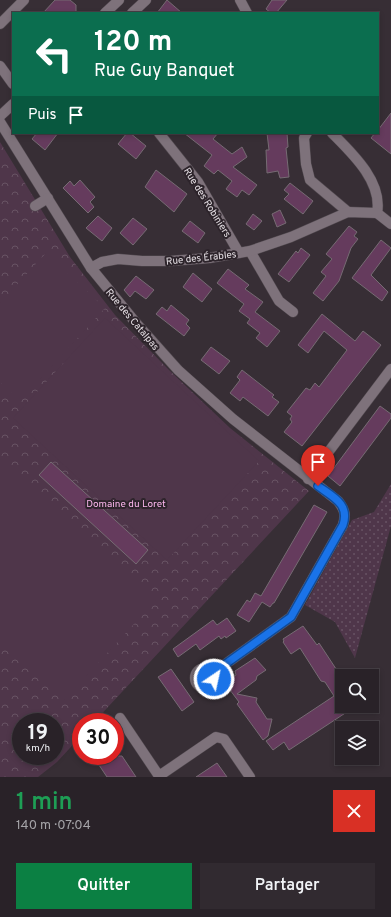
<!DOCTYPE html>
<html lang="fr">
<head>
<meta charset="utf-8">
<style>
  body { margin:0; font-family:Overpass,sans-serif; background:#312a30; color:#f1f3f6; height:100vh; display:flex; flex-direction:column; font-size:15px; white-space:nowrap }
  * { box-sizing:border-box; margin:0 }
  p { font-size:13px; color:#a5a4a8 }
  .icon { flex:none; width:22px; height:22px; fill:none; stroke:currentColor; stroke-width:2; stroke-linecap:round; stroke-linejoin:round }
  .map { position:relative; height:777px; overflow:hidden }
  .details { display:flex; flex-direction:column; background:#292228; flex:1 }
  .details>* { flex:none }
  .top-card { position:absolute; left:12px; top:12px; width:367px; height:122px; border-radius:0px; box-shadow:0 2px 6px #0003,0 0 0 1px #453f45; background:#0b6e4f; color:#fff; overflow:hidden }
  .controls { position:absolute; left:335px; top:669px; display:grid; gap:8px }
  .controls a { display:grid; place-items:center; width:44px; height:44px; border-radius:0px; background:#292228; box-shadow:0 2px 6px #0003,0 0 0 1px #453f45; font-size:20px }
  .speed { position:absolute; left:12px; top:713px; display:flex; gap:8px; font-size:20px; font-weight:700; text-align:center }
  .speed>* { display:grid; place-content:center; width:52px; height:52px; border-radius:50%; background:#292228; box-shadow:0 2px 6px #0003,0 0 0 1px #453f45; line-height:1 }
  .speed small { font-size:10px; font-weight:400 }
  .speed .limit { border:6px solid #d22; background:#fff; color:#111 }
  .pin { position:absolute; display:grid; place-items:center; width:34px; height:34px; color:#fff; margin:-41px -17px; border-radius:50% 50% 50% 0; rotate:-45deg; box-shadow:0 0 4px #0007 }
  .pin .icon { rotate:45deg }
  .me { position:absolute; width:44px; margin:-22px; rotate:34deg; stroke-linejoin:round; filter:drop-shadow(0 0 3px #0008) }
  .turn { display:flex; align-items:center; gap:14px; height:84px; padding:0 16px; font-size:18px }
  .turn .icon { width:52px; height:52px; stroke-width:2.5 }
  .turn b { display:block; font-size:28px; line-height:34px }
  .then { display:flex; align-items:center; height:38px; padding:0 16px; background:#0003; gap:8px; font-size:15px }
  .round { display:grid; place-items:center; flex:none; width:42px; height:42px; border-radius:0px; background:#312a30 }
  .headline { display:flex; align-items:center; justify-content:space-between; height:68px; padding:0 16px }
  h1 { font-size:24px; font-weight:600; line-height:30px; color:#1e9e55 }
  .button { display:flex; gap:8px; margin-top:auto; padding:8px 16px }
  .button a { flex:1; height:46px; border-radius:0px; background:#0b8043; color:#fff; font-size:16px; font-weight:600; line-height:46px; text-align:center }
  .button a+a { background:#312a30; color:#f1f3f6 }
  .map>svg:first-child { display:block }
  .grass { fill:url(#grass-dots) }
  .park { fill:url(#park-crowns); fill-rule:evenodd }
  .pitch { fill:#4f364a }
  .building { fill:#653b5d; stroke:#766b73 }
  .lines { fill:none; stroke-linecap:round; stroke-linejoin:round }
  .minor-casing { stroke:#524a50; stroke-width:11 }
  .minor { stroke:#7e727b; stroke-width:10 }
  .route-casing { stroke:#114b97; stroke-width:10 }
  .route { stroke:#1a73e8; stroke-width:7 }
  .labels { text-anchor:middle; stroke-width:4; stroke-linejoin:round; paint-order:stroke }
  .street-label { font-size:10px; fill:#e3dde2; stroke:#2d242b }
  .park-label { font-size:10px; fill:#fcb6ed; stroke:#2d242b }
</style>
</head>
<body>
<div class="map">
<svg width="391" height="777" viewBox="0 0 391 777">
  <defs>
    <pattern id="grass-dots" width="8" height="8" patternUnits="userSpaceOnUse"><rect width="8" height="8" fill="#4f364a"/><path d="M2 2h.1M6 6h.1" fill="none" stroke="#685364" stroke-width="1.8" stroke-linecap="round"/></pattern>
    <pattern id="park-crowns" width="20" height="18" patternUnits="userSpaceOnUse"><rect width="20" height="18" fill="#4f364a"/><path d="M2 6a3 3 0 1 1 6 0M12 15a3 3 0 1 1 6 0" fill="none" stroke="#685364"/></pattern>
  </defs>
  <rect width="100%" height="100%" fill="#372e35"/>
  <polygon class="grass" points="391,484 391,526 355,658 335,622 305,605 352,520 374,512"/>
  <path class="park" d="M0,142L70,257L115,315L169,370L230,428L309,491L94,722H81V736L57,762L38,777H0ZM21,722H55V756H21Z"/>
  <g class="pitch">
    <polygon points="46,253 105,308 20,401 0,382 0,303"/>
    <polygon points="105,318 259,461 167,560 13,418"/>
    <polygon points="2,458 156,600 64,700 0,640 0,460"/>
  </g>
  <g class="building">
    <polygon points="55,0 70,0 76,5 76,13 43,13"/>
    <polygon points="167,0 182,13 157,13"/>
    <polygon points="272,0 287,0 276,13 271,13 266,9"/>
    <polygon points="391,113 391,154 371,138 375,133 378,133 378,130"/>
    <polygon points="37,133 58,133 45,150 32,139"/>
    <polygon points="127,133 130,133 146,146 136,159 118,144"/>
    <polygon points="184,133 218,133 213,139 232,154 242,147 247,157 233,167 257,185 249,195 242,190 237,197 226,189 232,181 218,170 214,174 204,166 212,155"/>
    <polygon points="267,133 287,133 288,147 286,148 289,177 280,178 278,171 267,173 266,150 269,150"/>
    <polygon points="156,170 187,194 174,212 145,187"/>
    <polygon points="80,180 95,197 90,202 94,207 88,213 63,188 70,181 74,186"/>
    <polygon points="290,183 313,201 303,214 284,199 289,194 284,190"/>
    <polygon points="280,210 286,223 277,227 272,214"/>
    <polygon points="253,214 262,221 254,230 246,224"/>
    <polygon points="98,216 112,228 102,241 86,228"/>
    <polygon points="133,218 147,229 133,245 120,233"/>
    <polygon points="190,221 205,233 198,243 182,231"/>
    <polygon points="349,226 357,232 354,236 358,239 351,248 339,281 323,301 313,293 326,276 321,272 332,259 326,254"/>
    <polygon points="381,240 391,248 371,275 388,292 382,301 352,278"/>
    <polygon points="301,248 310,255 289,282 278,274 296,251 298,253"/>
    <polygon points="228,269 249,285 245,289 263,302 255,312 280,331 267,347 256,338 260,333 247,323 250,319 239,311 244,304 217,283"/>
    <polygon points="193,273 212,289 202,302 183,287"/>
    <polygon points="136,276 154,290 146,299 135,291 130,297 124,290"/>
    <polygon points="171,305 189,320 186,324 190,328 184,336 156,314 162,307 167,311"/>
    <polygon points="322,314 355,341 363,331 381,345 302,446 284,432 292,422 290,419 292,416 287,412 306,388 310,390 315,383 319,387 347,350 324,331 308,353 298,345"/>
    <polygon points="211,347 230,361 219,374 201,360"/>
    <polygon points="242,370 274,395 272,397 279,402 268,416 243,397 240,401 230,393 240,380 237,377"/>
    <polygon points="380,406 391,414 391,418 340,486 328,476"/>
    <polygon points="51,462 148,550 136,564 39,475"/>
    <polygon points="314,505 327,512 274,603 273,603 270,607 262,602 249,622 237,615 247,600 250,602 255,593 261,596"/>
    <polygon points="227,618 236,631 226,638 225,636 221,639 219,636 200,650 196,644 178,657 173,649 213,620 217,625"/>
    <polygon points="303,626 317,645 319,643 342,678 342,706 356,706 289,750 284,742 273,750 266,741 334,696 325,682 321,681 300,648 291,654 283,642 284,641 283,639"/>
    <polygon points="255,658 266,670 257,676 256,680 237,694 257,698 256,702 267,719 272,719 268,736 263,740 237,704 239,702 227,686 229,684 227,682 236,675 235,671"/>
    <polygon points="171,669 194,702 182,711 158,677"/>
    <polygon points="93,756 122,756 136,777 107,777"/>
    <polygon points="217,763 227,777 196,777"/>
  </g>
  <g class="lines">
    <g class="minor-casing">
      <g id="minor">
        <polyline points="240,0 247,13"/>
        <polyline points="105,13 119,0"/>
        <polyline points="132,13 146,0"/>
        <polyline points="0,24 24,0"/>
        <polyline points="0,66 13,84"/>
        <polyline points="0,116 13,104"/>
        <path d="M0,122L91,268L136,323L178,370L233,419L338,501C345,510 346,515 343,525L291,617L213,673"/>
        <polyline points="159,133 198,182 239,253"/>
        <polyline points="307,133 304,138 306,164 310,180 348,212"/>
        <path d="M332,133C352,153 383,182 377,213L391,224"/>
        <polyline points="35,206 48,198"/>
        <polyline points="250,251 279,301 293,312"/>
        <polyline points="91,268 102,262 118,259 142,261 170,261 209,258 250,251 291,237 348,212 377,213"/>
        <polyline points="308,479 391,369"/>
        <circle cx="205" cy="678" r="10"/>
        <polyline points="120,718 159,776 216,737 224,739 250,777"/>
      </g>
    </g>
    <use href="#minor" class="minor"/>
  </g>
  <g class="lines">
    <g class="route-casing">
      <path id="route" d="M214,679L213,673L291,617L343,525C350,504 333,497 318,486"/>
    </g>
    <use href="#route" class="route"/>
  </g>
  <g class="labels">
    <g class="street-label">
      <text transform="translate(208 202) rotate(58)" y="4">Rue des Robiniers</text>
      <text transform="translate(201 257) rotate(-6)" y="4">Rue des Érables</text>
      <text transform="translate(133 319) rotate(50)" y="4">Rue des Catalpas</text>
    </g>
    <g class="park-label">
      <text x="126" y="507">Domaine du Loret</text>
    </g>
  </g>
</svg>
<div class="controls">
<a><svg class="icon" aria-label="search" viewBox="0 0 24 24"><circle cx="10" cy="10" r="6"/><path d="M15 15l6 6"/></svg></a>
<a><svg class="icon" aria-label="layers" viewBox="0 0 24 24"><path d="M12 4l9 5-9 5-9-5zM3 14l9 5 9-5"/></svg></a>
</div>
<div class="speed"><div>19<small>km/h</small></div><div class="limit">30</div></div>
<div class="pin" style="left:318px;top:486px;background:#d93025"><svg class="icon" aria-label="arrive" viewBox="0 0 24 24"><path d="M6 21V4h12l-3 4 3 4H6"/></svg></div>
<svg class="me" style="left:214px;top:679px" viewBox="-20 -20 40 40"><circle r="17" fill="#1a73e8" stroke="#fff" stroke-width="3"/><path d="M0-11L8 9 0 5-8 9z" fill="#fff"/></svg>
<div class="top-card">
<div class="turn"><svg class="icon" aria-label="left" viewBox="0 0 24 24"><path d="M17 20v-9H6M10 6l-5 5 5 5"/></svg><div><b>120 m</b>Rue Guy Banquet</div></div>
<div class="then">Puis<svg class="icon" aria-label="arrive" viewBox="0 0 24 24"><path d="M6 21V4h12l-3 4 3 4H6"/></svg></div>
</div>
</div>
<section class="details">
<div class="headline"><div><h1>1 min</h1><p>140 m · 07:04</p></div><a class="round" style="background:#d93025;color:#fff"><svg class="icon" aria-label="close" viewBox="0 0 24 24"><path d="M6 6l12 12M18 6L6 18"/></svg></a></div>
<div class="button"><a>Quitter</a><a>Partager</a></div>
</section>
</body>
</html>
